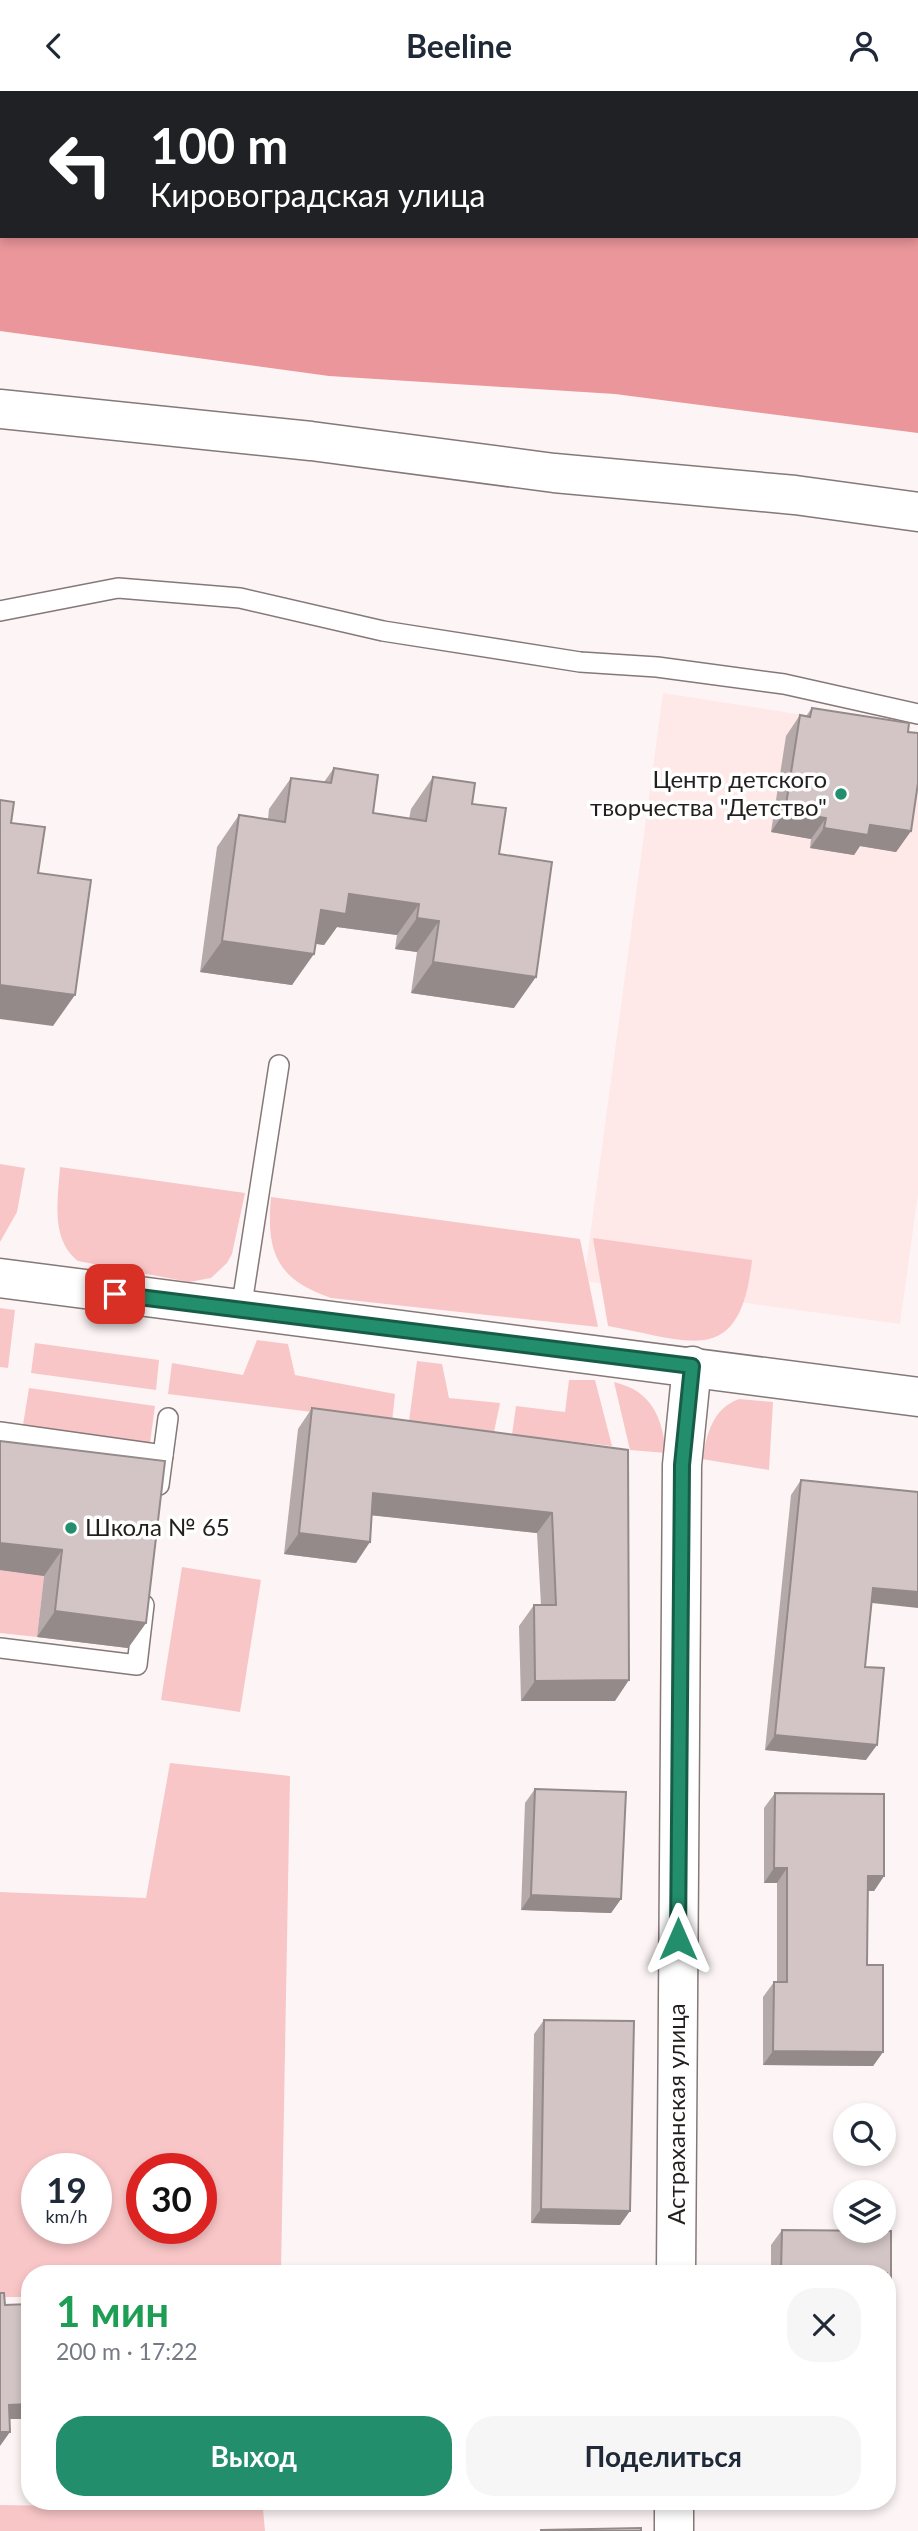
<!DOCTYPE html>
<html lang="ru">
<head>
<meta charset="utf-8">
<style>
  body { margin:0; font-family:Lato,sans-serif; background:#f6f6f7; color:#1f2937; height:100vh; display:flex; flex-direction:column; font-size:26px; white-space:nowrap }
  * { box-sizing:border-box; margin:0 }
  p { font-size:23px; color:#747a83 }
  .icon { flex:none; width:38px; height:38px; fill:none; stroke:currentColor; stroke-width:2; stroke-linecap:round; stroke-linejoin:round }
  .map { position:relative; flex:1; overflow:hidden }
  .drawer { position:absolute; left:21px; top:2174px; width:875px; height:245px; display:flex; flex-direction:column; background:#fff; border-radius:28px; box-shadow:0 4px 10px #0003 }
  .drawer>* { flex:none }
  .banner { position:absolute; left:0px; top:0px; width:919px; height:147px; box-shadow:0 4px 10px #0003; background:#202124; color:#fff; overflow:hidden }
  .buttons { position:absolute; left:833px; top:2012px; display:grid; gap:14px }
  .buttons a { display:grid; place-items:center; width:63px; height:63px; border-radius:50%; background:#fff; box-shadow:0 4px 10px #0003; font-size:35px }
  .speed { position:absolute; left:21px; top:2062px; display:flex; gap:14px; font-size:35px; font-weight:700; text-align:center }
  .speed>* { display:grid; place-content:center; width:91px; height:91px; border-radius:50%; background:#fff; box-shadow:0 4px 10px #0003; line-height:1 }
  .speed small { font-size:18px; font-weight:400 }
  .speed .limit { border:10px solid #d22; background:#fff; color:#111 }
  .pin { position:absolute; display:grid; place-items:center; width:60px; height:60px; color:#fff; margin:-30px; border-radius:14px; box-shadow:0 4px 10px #0006 }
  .me { position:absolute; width:77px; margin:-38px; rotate:0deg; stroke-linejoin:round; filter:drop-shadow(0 0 5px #0008) }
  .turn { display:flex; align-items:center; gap:24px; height:147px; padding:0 35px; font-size:32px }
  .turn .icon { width:91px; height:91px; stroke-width:2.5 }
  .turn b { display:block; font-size:49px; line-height:60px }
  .round { display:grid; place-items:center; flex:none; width:74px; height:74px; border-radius:28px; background:#f6f6f7 }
  .head { display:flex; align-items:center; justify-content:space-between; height:119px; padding:0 35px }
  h1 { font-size:42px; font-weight:700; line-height:52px; color:#1e9e55 }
  .primary-button { display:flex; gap:14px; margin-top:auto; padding:14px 35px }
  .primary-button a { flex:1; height:80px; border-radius:28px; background:#238e6c; color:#fff; font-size:28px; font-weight:700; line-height:80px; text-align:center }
  .primary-button a+a { background:#f6f6f7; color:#1f2937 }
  header { display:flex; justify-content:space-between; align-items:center; height:91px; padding:0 35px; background:#fff; font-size:32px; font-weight:700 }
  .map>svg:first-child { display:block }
  .built { fill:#ffe8e8 }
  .green { fill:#f9c6c7; fill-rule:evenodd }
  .water { fill:#ea969a; fill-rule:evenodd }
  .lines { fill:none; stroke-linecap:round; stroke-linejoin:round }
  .lane-casing { stroke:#857878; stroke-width:22 }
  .street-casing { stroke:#857878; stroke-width:41 }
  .secondary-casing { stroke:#857878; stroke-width:41 }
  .lane { stroke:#fff; stroke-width:19 }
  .street { stroke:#fff; stroke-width:38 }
  .secondary { stroke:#fff; stroke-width:38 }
  .wall { fill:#b5a9a9 }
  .shaded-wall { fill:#948a8a }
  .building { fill:#d3c5c5; stroke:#948a8a; stroke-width:2 }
  .route-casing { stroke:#175c46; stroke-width:18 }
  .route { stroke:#238e6c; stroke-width:12 }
  .poi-dot { fill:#238e6c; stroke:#fff; stroke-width:2.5 }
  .labels { text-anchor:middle; stroke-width:7; stroke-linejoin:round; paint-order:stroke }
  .poi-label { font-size:24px; fill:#241f1f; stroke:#fff; text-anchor:end }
  .street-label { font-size:24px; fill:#241f1f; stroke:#fff }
</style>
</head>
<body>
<header><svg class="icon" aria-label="back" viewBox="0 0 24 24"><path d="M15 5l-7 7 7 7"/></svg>Beeline<svg class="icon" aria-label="person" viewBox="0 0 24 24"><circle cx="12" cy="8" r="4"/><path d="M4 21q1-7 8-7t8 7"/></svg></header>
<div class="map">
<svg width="918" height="2440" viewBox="0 0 918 2440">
  <rect width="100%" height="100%" fill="#fdf5f5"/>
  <polygon class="built" points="663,602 918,642 918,1103 900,1233 584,1190"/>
  <g class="green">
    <polygon points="0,1073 25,1077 17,1121 0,1151"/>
    <path d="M60,1076L245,1102L232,1163L227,1172L211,1187L189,1191L78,1170C50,1148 58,1108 60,1076Z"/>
    <path d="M271,1106L580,1148L598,1236L331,1207C276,1188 266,1161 271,1106Z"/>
    <path d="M593,1147L752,1169C740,1278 691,1250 608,1235Z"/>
    <polygon points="0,1217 15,1219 8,1277 0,1276"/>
    <polygon points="257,1249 288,1253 295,1284 395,1303 392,1331 168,1303 172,1272 243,1284"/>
    <polygon points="35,1252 159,1269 156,1299 31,1282"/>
    <polygon points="417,1270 442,1273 449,1307 500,1312 494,1341 409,1330"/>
    <polygon points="569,1289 595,1289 612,1355 512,1344 516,1315 565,1321"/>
    <path d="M614,1291C652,1300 662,1326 666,1362L630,1359Z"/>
    <polygon points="29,1297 155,1315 150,1352 23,1334"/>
    <path d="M739,1308L773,1311L769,1379L702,1368C707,1343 712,1318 739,1308Z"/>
    <polygon points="182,1476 261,1489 240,1621 161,1609"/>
    <polygon points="0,1479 44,1485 37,1546 0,1542"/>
    <path d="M170,1672L290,1685L281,2182H30V2206H0V1801L146,1807ZM37,2077H96V2137H37ZM142,2077H201V2137H142Z"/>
    <polygon points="0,2414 263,2418 265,2440 0,2440"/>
  </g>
  <path class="water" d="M0,0H918V342L615,303L329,285L0,240ZM2,2H917V145H2Z"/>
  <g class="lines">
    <g class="lane-casing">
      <g id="lane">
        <polyline points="0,520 118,497 240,507 383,540 580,571 657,576 784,593 918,623"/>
        <polyline points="241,1219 279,974"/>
        <polyline points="0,1341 163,1364 159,1394"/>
        <polyline points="163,1364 168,1327"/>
        <polyline points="0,1557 137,1574 144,1514"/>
      </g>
    </g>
    <g class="street-casing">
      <g id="street">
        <polyline points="0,318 311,350 554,382 795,404 918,421"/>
        <polyline points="676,2182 682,1374 692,1275"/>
        <polyline points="674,2440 674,2410"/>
      </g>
    </g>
    <g class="secondary-casing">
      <polyline id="secondary" points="0,1187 918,1306"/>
    </g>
    <use href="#lane" class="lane"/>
    <use href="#street" class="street"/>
    <use href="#secondary" class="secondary"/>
  </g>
  <g class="wall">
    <polygon points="812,617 908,641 911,740 896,761 860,755 854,764 810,757 811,748 771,741 786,645 800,624 806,625"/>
    <polygon points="334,677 373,722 409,728 411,718 433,686 472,713 499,763 514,917 411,902 417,861 395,858 397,844 337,836 324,854 316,853 292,894 200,881 217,756 239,724 268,728 269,718 291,687 324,691"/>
    <polygon points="312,1317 628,1359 615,1610 521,1610 519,1535 534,1514 541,1514 537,1442 372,1424 356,1472 284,1463 298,1338"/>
    <polygon points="0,1350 146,1532 128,1557 37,1546 44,1485 0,1479"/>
    <polygon points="801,1389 872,1512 865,1576 866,1669 765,1659 791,1404"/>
    <polygon points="535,1698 621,1808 611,1822 521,1819 525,1712"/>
    <polygon points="775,1702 884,1785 874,1800 868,1800 867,1874 883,1961 873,1975 763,1974 763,1906 774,1891 777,1891 777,1792 764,1792 764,1717"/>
    <polygon points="544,1929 620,2134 531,2132 534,1943"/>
    <polygon points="782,2139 887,2182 771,2182 771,2154"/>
  </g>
  <g class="shaded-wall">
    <polygon points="785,720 826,727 811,748 771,741"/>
    <polygon points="870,734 911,740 896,761 860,755 854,764 810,757 824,737"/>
    <polygon points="349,803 419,813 397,844 337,836 324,854 299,850 321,819"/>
    <polygon points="417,827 439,830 417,861 395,858"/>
    <polygon points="222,850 314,863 292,894 200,881"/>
    <polygon points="433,871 536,886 514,917 411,902"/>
    <polygon points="0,894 75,904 53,935 0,928"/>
    <polygon points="373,1402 552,1422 537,1442 359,1423"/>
    <polygon points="299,1442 370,1451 356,1472 284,1463"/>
    <polygon points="0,1452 62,1459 44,1485 0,1479"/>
    <polygon points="873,1497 918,1501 918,1517 863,1511"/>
    <polygon points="55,1520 146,1532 128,1557 37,1546"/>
    <polygon points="629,1589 615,1610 521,1610 535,1590"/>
    <polygon points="775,1644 877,1654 866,1669 765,1659"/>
    <polygon points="774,1777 787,1777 777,1792 764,1792"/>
    <polygon points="868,1785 884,1785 874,1800 858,1800"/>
    <polygon points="531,1804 621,1808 611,1822 521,1819"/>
    <polygon points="773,1960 883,1961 873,1975 763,1974"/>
    <polygon points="541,2118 630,2120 620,2134 531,2132"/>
    <polygon points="30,2313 30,2328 0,2328 9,2314"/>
    <polygon points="0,2341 10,2341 0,2355"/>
    <polygon points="771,2410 881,2410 880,2412 770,2411"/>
  </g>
  <g class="building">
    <polygon points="812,617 909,632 908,641 918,642 918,692 911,740 870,734 868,744 824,737 826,727 785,720 800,624 810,626"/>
    <polygon points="334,677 378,684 373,722 426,730 433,686 475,692 472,713 506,717 499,763 552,771 536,886 433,871 439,830 417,827 419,813 349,803 346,823 321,819 314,863 222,850 239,724 285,731 291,687 331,692"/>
    <polygon points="0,709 14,711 11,732 45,736 38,782 91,789 75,904 0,894"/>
    <polygon points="312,1317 628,1359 629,1589 535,1590 534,1514 556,1514 552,1422 373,1402 370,1451 299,1442"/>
    <polygon points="0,1350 165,1370 146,1532 55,1520 62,1459 0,1452"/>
    <polygon points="801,1389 918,1401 918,1501 873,1497 865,1576 884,1577 877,1654 775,1644"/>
    <polygon points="535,1698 626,1701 621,1808 531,1804"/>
    <polygon points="775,1702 884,1703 884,1785 868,1785 867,1874 883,1874 883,1961 773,1960 774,1891 787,1891 787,1777 774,1777"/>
    <polygon points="544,1929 634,1930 630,2120 541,2118"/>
    <polygon points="782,2139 891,2140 891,2222 887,2222 887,2182 781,2182"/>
    <polygon points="0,2202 4,2202 5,2214 30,2213 30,2313 9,2314 10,2341 0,2341"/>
    <rect x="887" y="2311" width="3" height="86"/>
    <polygon points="641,2437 641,2440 541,2440 541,2439"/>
  </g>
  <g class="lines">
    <g class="route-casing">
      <polyline id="route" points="115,1203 692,1275 682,1374 678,1848"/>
    </g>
    <use href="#route" class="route"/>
  </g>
  <g class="poi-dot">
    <circle cx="841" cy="703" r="7"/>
    <circle cx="71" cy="1437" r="7"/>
  </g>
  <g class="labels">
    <g class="poi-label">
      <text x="827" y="697">Центр детского<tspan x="827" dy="28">творчества "Детство"</tspan></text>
      <text x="85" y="1445" text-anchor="start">Школа № 65</text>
    </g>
    <g class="street-label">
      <text transform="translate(677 2023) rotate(-90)" y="8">Астраханская улица</text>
    </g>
  </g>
</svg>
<div class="buttons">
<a><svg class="icon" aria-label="search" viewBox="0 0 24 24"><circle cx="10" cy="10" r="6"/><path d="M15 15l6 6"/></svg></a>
<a><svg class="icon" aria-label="layers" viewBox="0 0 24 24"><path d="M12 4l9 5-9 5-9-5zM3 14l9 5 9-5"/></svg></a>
</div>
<div class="speed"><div>19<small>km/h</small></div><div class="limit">30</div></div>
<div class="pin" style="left:115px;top:1203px;background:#d93025"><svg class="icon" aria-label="arrive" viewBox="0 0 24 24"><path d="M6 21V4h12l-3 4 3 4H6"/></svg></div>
<svg class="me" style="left:678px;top:1848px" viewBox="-20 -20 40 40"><path d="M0-17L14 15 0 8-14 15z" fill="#238e6c" stroke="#fff" stroke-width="4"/></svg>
<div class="banner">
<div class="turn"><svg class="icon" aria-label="left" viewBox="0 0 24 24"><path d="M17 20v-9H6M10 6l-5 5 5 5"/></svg><div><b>100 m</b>Кировоградская улица</div></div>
</div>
<section class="drawer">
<div class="head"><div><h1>1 мин</h1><p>200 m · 17:22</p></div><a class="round"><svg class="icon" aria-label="close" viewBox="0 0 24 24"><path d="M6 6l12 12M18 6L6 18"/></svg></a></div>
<div class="primary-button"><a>Выход</a><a>Поделиться</a></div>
</section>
</div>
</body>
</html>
